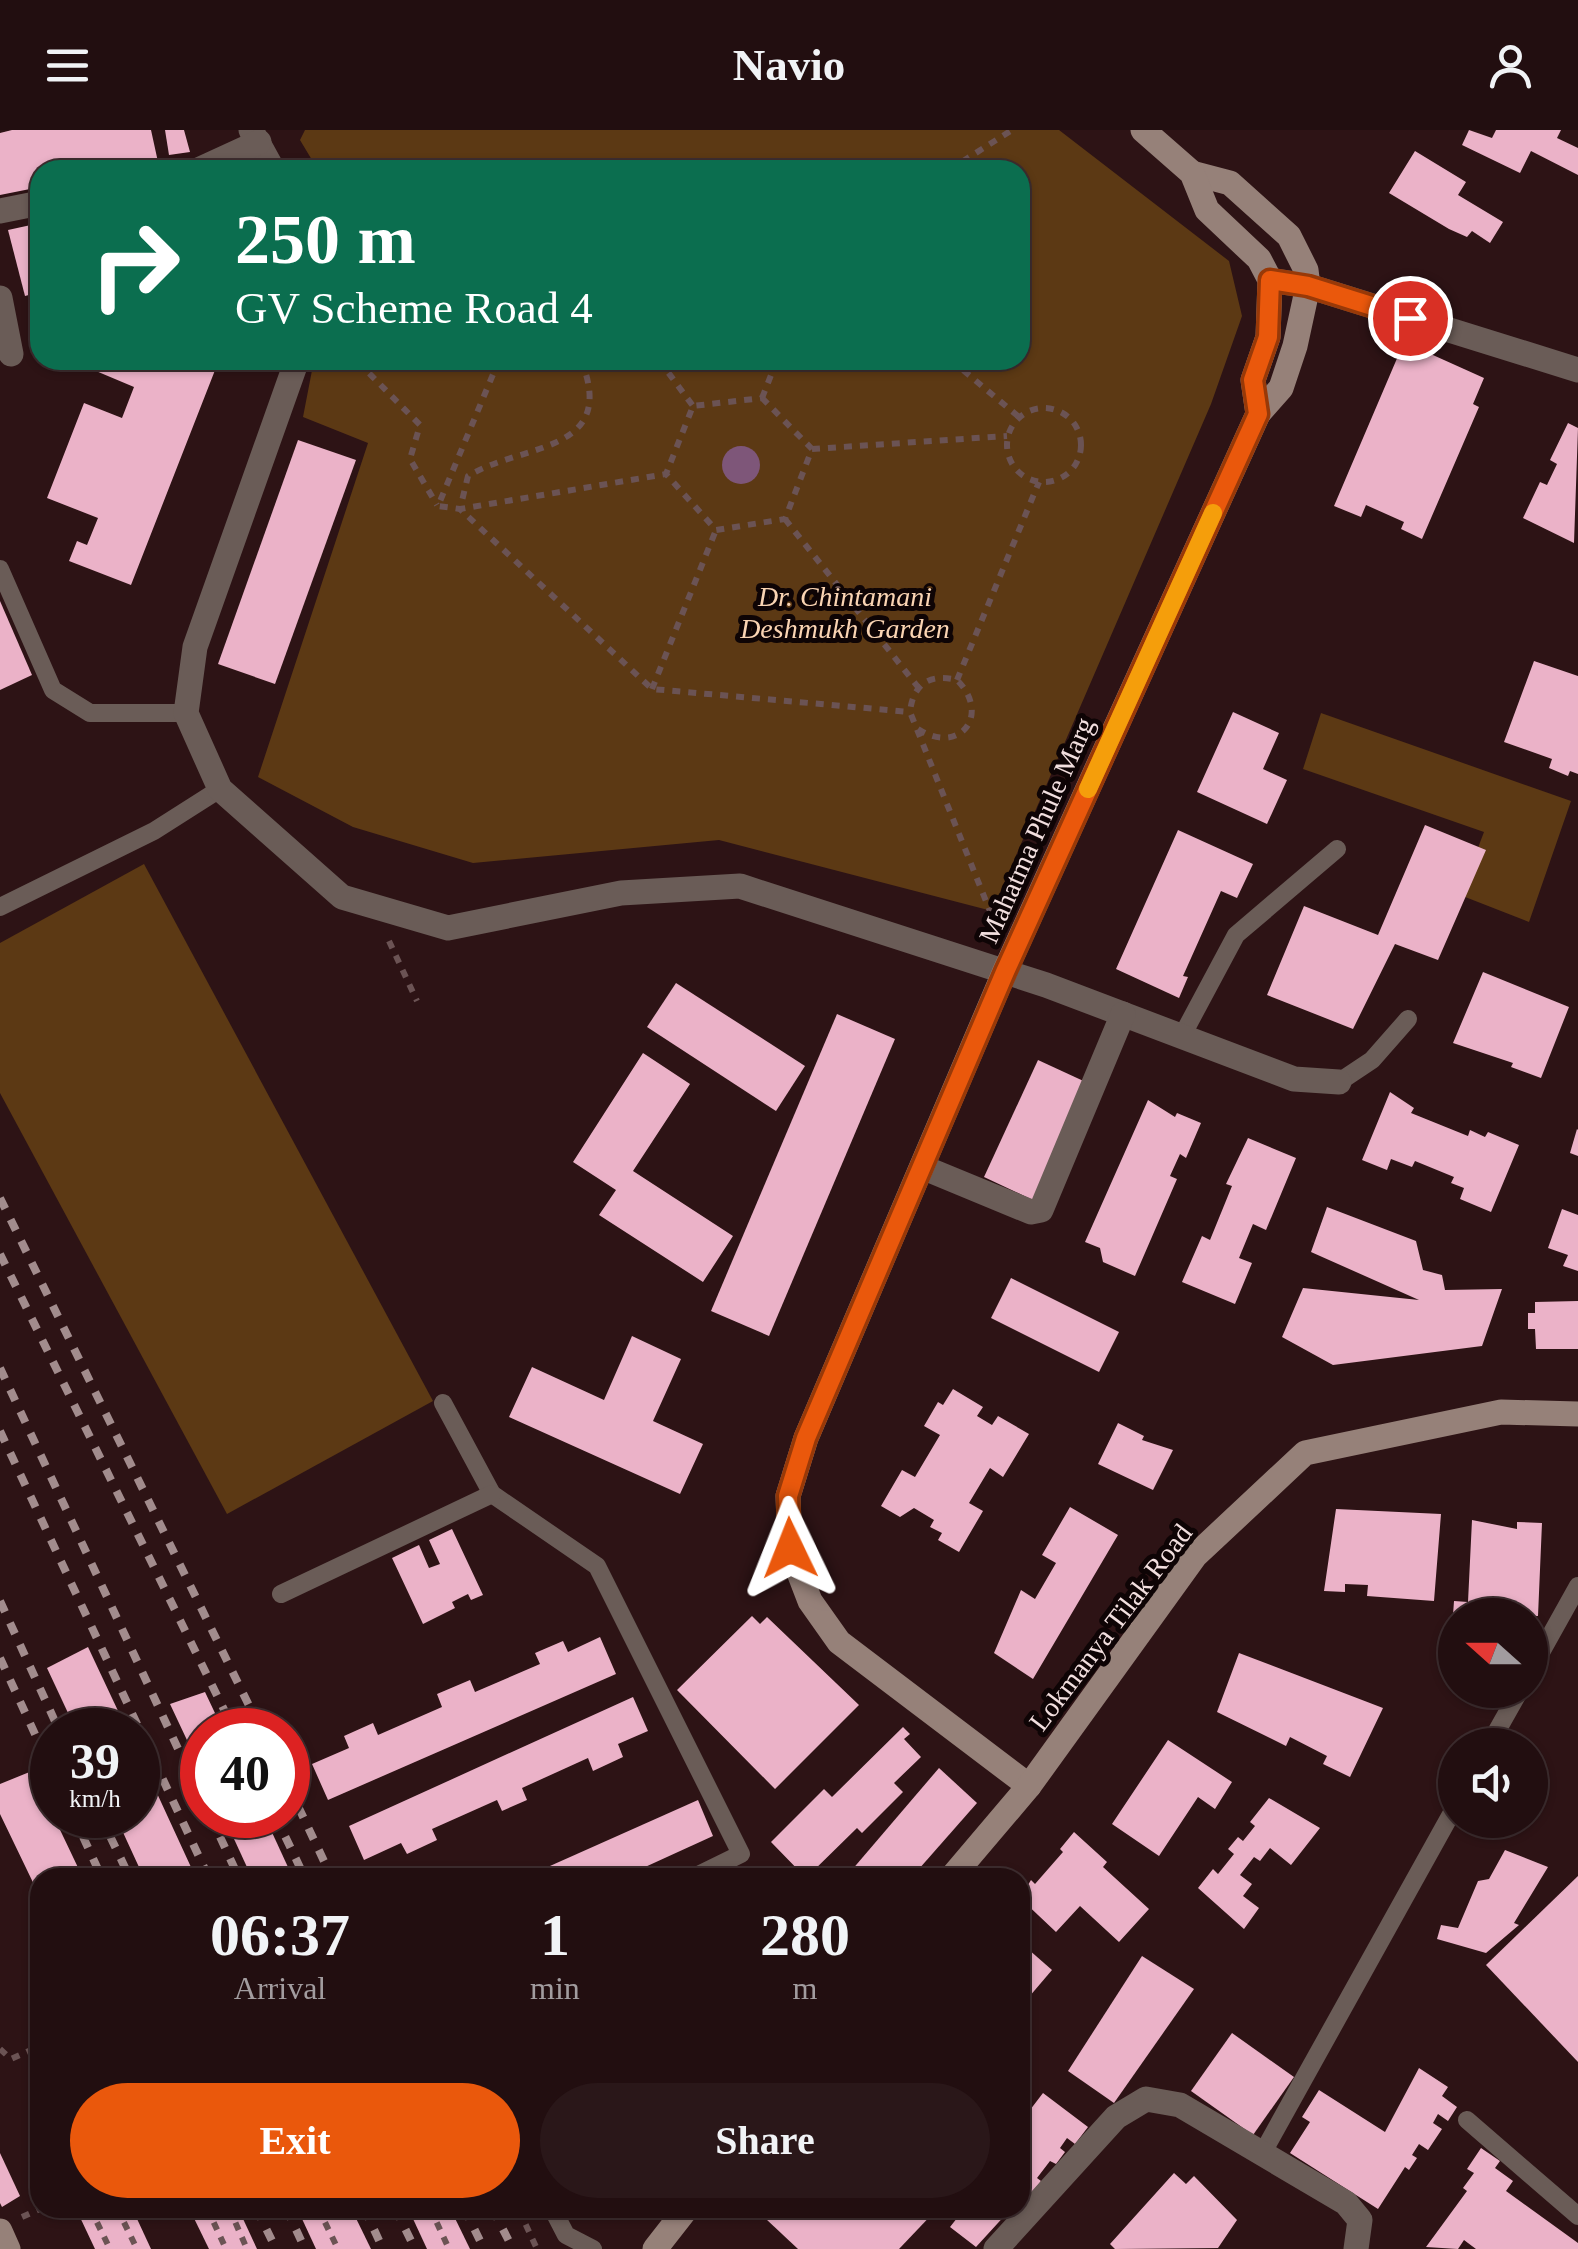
<!DOCTYPE html>
<html lang="en">
<head>
<meta charset="utf-8">
<style>
  body { margin:0; font-family:Georgia,serif; background:#2a1719; color:#f1f3f6; height:100vh; display:flex; flex-direction:column; font-size:38px; white-space:nowrap }
  * { box-sizing:border-box; margin:0 }
  p { font-size:32px; color:#a29c9f }
  .icon { flex:none; width:55px; height:55px; fill:none; stroke:currentColor; stroke-width:2; stroke-linecap:round; stroke-linejoin:round }
  .map { position:relative; flex:1; overflow:hidden }
  .drawer { position:absolute; left:30px; top:1738px; width:1000px; height:350px; display:flex; flex-direction:column; background:#220e10; border-radius:30px; box-shadow:0 2px 8px #0004,0 0 0 2px #3f2e30 }
  .drawer>* { flex:none }
  .guide { position:absolute; left:30px; top:30px; width:1000px; height:210px; border-radius:30px; box-shadow:0 2px 8px #0004,0 0 0 2px #3f2e30; background:#0b6e4f; color:#fff; overflow:hidden }
  .needle { width:65px; rotate:291deg }
  .buttons { position:absolute; left:1438px; top:1468px; display:grid; gap:20px }
  .buttons a { display:grid; place-items:center; width:110px; height:110px; border-radius:50%; background:#220e10; box-shadow:0 2px 8px #0004,0 0 0 2px #3f2e30; font-size:50px }
  .speed { position:absolute; left:30px; top:1578px; display:flex; gap:20px; font-size:50px; font-weight:700; text-align:center }
  .speed>* { display:grid; place-content:center; width:130px; height:130px; border-radius:50%; background:#220e10; box-shadow:0 2px 8px #0004,0 0 0 2px #3f2e30; line-height:1 }
  .speed small { font-size:25px; font-weight:400 }
  .speed .limit { border:15px solid #d22; background:#fff; color:#111 }
  .pin { position:absolute; display:grid; place-items:center; width:85px; height:85px; color:#fff; margin:-42px; border:5px solid #fff; border-radius:50%; box-shadow:0 2px 10px #0007 }
  .me { position:absolute; width:110px; margin:-55px; rotate:358deg; stroke-linejoin:round; filter:drop-shadow(0 0 8px #0008) }
  .turn { display:flex; align-items:center; gap:35px; height:210px; padding:0 40px; font-size:45px }
  .turn .icon { width:130px; height:130px; stroke-width:2.5 }
  .turn b { display:block; font-size:70px; line-height:85px }
  .eta { display:flex; justify-content:space-evenly; align-items:center; height:170px; text-align:center }
  .eta b { font-size:60px; font-weight:600; line-height:70px }
  .cta { display:flex; gap:20px; margin-top:auto; padding:20px 40px }
  .cta a { flex:1; height:115px; border-radius:60px; background:#ea580c; color:#fff; font-size:40px; font-weight:600; line-height:115px; text-align:center }
  .cta a+a { background:#2a1719; color:#f1f3f6 }
  header { display:flex; justify-content:space-between; align-items:center; height:130px; padding:0 40px; background:#220e10; font-size:45px; font-weight:600 }
  .map>svg:first-child { display:block }
  .green { fill:#5c3914 }
  .water { fill:#7e5679 }
  .building { fill:#ebb2c8 }
  .lines { fill:none; stroke-linecap:round; stroke-linejoin:round }
  .path { stroke:#6b5354; stroke-width:6; stroke-dasharray:8 8; stroke-linecap:butt }
  .lane { stroke:#6a5c57; stroke-width:18 }
  .street { stroke:#6a5c57; stroke-width:25 }
  .secondary { stroke:#968179; stroke-width:25 }
  .rail { stroke:#a28c8d; stroke-width:8; stroke-dasharray:12 12; stroke-linecap:butt }
  .route-casing { stroke:#983908; stroke-width:25 }
  .route { stroke:#ea580c; stroke-width:18 }
  .slow { stroke:#f59e0b; stroke-width:18 }
  .labels { text-anchor:middle; stroke-width:10; stroke-linejoin:round; paint-order:stroke }
  .park-label { font-size:28px; font-style:italic; fill:#fad4b3; stroke:#0e0405 }
  .street-label { font-size:28px; fill:#f2dfdf; stroke:#0e0405 }
</style>
</head>
<body>
<header><svg class="icon" aria-label="menu" viewBox="0 0 24 24"><path d="M4 6h16M4 12h16M4 18h16"/></svg>Navio<svg class="icon" aria-label="person" viewBox="0 0 24 24"><circle cx="12" cy="8" r="4"/><path d="M4 21q1-7 8-7t8 7"/></svg></header>
<div class="map">
<svg width="1578" height="2119" viewBox="0 0 1578 2119">
  <rect width="100%" height="100%" fill="#2d1315"/>
  <g class="green">
    <polygon points="305,0 1059,0 1229,131 1242,186 1211,274 992,781 719,710 473,733 353,697 258,647 368,313 303,287 314,230 1020,230 1020,40 318,40 300,10"/>
    <polygon points="1321,583 1571,671 1529,792 1460,765 1484,702 1303,639"/>
    <polygon points="144,734 433,1271 227,1384 0,963 0,813"/>
  </g>
  <circle class="water" cx="741" cy="335" r="19"/>
  <g class="building">
    <polygon points="12,0 151,0 158,32 120,40 40,40 40,57 0,65 0,3"/>
    <polygon points="165,0 184,0 190,22 169,25"/>
    <polygon points="1469,0 1492,8 1496,0 1561,0 1557,8 1578,18 1578,45 1531,21 1520,43 1462,15"/>
    <polygon points="1415,21 1466,52 1458,65 1503,92 1490,113 1472,101 1467,107 1449,99 1389,63"/>
    <polygon points="40,93 40,162 25,166 8,100"/>
    <polygon points="1404,212 1484,248 1473,274 1479,277 1422,409 1401,399 1404,392 1366,375 1361,387 1334,376"/>
    <polygon points="101,230 219,230 131,455 69,431 77,411 87,415 98,388 47,368 84,273 122,288 134,257 96,241"/>
    <polygon points="1568,293 1578,298 1574,413 1523,388 1540,352 1547,355 1557,334 1550,330"/>
    <polygon points="298,310 356,330 275,554 218,534"/>
    <polygon points="0,471 32,545 0,560"/>
    <polygon points="1534,531 1578,546 1578,644 1570,641 1568,646 1549,638 1552,629 1504,612"/>
    <polygon points="1233,582 1279,603 1263,639 1287,650 1267,694 1197,662"/>
    <polygon points="1425,695 1486,720 1438,830 1395,814 1353,899 1267,865 1304,776 1378,805"/>
    <polygon points="1178,700 1253,734 1237,768 1221,761 1183,846 1188,847 1179,868 1116,839"/>
    <polygon points="1483,842 1569,877 1541,948 1511,937 1513,933 1453,913"/>
    <polygon points="676,853 805,936 776,981 647,897"/>
    <polygon points="837,884 895,909 769,1206 711,1181"/>
    <polygon points="643,923 690,954 633,1041 733,1106 703,1152 599,1085 616,1060 573,1032"/>
    <polygon points="1038,930 1090,954 1035,1071 984,1047"/>
    <polygon points="1390,962 1414,978 1411,983 1468,1006 1470,1000 1485,1007 1488,1002 1519,1015 1491,1082 1460,1069 1464,1058 1451,1053 1454,1047 1415,1031 1412,1037 1391,1029 1387,1040 1362,1030"/>
    <polygon points="1148,970 1175,987 1177,983 1201,993 1186,1028 1180,1024 1170,1046 1177,1049 1135,1146 1103,1132 1100,1118 1085,1112"/>
    <polygon points="1577,999 1578,1000 1578,1026 1570,1023"/>
    <polygon points="1248,1008 1296,1028 1266,1100 1253,1094 1239,1128 1252,1133 1235,1174 1182,1152 1202,1106 1210,1110 1232,1056 1226,1054"/>
    <polygon points="1327,1077 1416,1111 1423,1140 1442,1145 1445,1160 1502,1159 1482,1216 1333,1235 1282,1207 1303,1158 1419,1170 1311,1122"/>
    <polygon points="1562,1079 1578,1085 1578,1141 1563,1136 1568,1125 1548,1118"/>
    <polygon points="1011,1148 1119,1202 1099,1242 991,1188"/>
    <polygon points="1578,1171 1578,1219 1536,1219 1535,1199 1528,1199 1528,1183 1535,1183 1535,1172"/>
    <polygon points="632,1206 681,1229 653,1291 703,1314 680,1364 509,1287 532,1237 604,1270"/>
    <polygon points="953,1259 983,1277 977,1286 992,1295 998,1286 1029,1304 1003,1347 990,1338 969,1373 983,1381 959,1422 938,1410 942,1403 930,1397 934,1390 914,1378 900,1387 881,1376 902,1340 915,1347 940,1305 924,1296 938,1272 943,1275"/>
    <polygon points="1118,1293 1144,1306 1142,1310 1173,1320 1153,1360 1098,1334"/>
    <polygon points="1070,1377 1118,1405 1033,1549 994,1523 1021,1460 1035,1469 1056,1433 1042,1425"/>
    <polygon points="1336,1379 1441,1384 1434,1471 1367,1466 1368,1455 1345,1454 1345,1462 1324,1461"/>
    <polygon points="1472,1390 1517,1399 1517,1392 1542,1393 1538,1486 1453,1485 1454,1471 1468,1472"/>
    <polygon points="452,1399 483,1465 471,1470 468,1464 452,1472 455,1478 423,1494 392,1428 419,1415 429,1438 440,1434 429,1410"/>
    <polygon points="752,1486 760,1494 767,1487 859,1575 775,1659 677,1560"/>
    <polygon points="600,1507 616,1544 328,1670 312,1634 349,1618 344,1606 373,1593 378,1605 442,1577 437,1564 470,1550 475,1562 540,1534 535,1523 563,1511 568,1522"/>
    <polygon points="88,1517 127,1600 76,1600 47,1538"/>
    <polygon points="1239,1523 1383,1578 1350,1647 1323,1634 1327,1626 1290,1607 1286,1616 1217,1582"/>
    <polygon points="205,1562 223,1600 202,1600 202,1642 170,1574"/>
    <polygon points="633,1567 648,1601 618,1614 623,1627 593,1641 588,1628 522,1658 527,1670 502,1681 497,1670 432,1699 437,1710 407,1724 401,1713 364,1730 349,1696"/>
    <polygon points="903,1597 910,1604 904,1609 921,1627 894,1653 903,1662 862,1703 857,1698 806,1748 771,1712 824,1659 832,1667"/>
    <polygon points="1168,1610 1232,1652 1215,1679 1198,1667 1159,1726 1112,1694"/>
    <polygon points="138,1622 196,1748 144,1748 115,1685 138,1685"/>
    <polygon points="939,1638 977,1673 911,1748 845,1748"/>
    <polygon points="32,1641 83,1748 40,1748 40,1767 0,1684 0,1654"/>
    <polygon points="1269,1668 1320,1698 1291,1735 1270,1718 1260,1731 1254,1727 1240,1745 1252,1754 1243,1766 1259,1778 1244,1799 1198,1758 1213,1739 1218,1744 1234,1724 1228,1719 1238,1707 1243,1711 1255,1696 1250,1692"/>
    <polygon points="698,1670 713,1706 621,1748 523,1748"/>
    <polygon points="223,1685 264,1685 293,1748 252,1748"/>
    <polygon points="1074,1702 1107,1732 1103,1737 1149,1779 1119,1812 1080,1776 1056,1802 1020,1768 1031,1750 1035,1754 1063,1722 1060,1719"/>
    <polygon points="1505,1720 1548,1737 1514,1793 1519,1795 1486,1823 1437,1809 1441,1795 1458,1798 1478,1751 1489,1749"/>
    <polygon points="1578,1746 1578,1932 1486,1835"/>
    <polygon points="1020,1812 1052,1840 1023,1874 1020,1872"/>
    <polygon points="1142,1826 1194,1859 1114,1973 1068,1941"/>
    <polygon points="1232,1903 1294,1947 1253,2005 1191,1961"/>
    <polygon points="1419,1938 1448,1957 1442,1966 1457,1977 1448,1991 1438,1984 1433,1993 1442,1999 1428,2020 1419,2014 1412,2025 1417,2028 1409,2040 1405,2037 1378,2079 1290,2023 1310,1992 1302,1987 1319,1960 1385,2002"/>
    <polygon points="1043,1963 1088,1997 1075,2014 1067,2008 1060,2018 1065,2022 1056,2034 1050,2031 1037,2048 1041,2051 1013,2087 1008,2082 976,2117 950,2097 965,2078 1020,2078 1020,1993"/>
    <polygon points="1481,2018 1500,2031 1495,2038 1513,2051 1506,2061 1578,2113 1578,2119 1476,2119 1464,2110 1458,2119 1426,2117 1467,2061 1463,2058 1474,2043 1467,2039"/>
    <polygon points="0,2023 20,2066 2,2077 0,2073"/>
    <polygon points="1174,2043 1186,2054 1194,2046 1237,2090 1218,2118 1115,2119 1110,2114"/>
    <polygon points="90,2078 132,2078 151,2119 95,2119 78,2083"/>
    <polygon points="189,2078 238,2078 257,2119 209,2119"/>
    <polygon points="297,2078 351,2078 371,2119 316,2119"/>
    <polygon points="408,2078 450,2078 470,2119 427,2119"/>
    <polygon points="777,2078 938,2078 899,2119 798,2119 766,2089"/>
  </g>
  <g class="lines">
    <g class="path">
      <polyline points="949,40 1012,0"/>
      <polyline points="367,230 364,238 420,295 410,329 437,375"/>
      <polyline points="499,230 438,376 460,379 652,559 910,582"/>
      <path d="M581,230C619,324 522,313 468,346L460,379L666,344"/>
      <polyline points="659,230 693,276"/>
      <polyline points="951,230 1019,287"/>
      <polygon points="762,268 812,319 785,389 716,400 666,344 693,276"/>
      <polyline points="762,268 777,230"/>
      <circle cx="1044" cy="315" r="37"/>
      <polyline points="812,319 1007,306"/>
      <polyline points="785,389 918,557"/>
      <polyline points="957,550 1039,352"/>
      <polyline points="652,559 716,400"/>
      <path d="M918,599C959,626 992,585 957,550C930,543 913,554 910,582L994,791"/>
      <polyline points="389,811 417,871"/>
      <polyline points="0,1919 11,1929 40,1916"/>
      <polyline points="90,2078 110,2119"/>
      <polyline points="117,2078 137,2119"/>
      <polyline points="207,2078 226,2119"/>
      <polyline points="229,2078 247,2119"/>
      <polyline points="318,2078 338,2119"/>
      <polyline points="430,2078 449,2119"/>
      <polyline points="519,2080 537,2119"/>
      <polyline points="22,2087 42,2078"/>
    </g>
    <g class="lane">
      <polyline points="0,439 53,560 90,583 186,583"/>
      <polyline points="0,777 154,701 220,659"/>
      <polyline points="1182,906 1236,805 1337,719"/>
      <polyline points="1339,952 1372,930 1408,889"/>
      <polyline points="443,1273 492,1364 597,1436 741,1724 692,1748"/>
      <polyline points="281,1464 492,1364"/>
      <polyline points="1530,1542 1578,1456"/>
      <polyline points="1489,1615 1520,1560"/>
      <polyline points="1467,1990 1578,2086"/>
      <polyline points="1262,2024 1455,1677"/>
      <polyline points="552,2078 566,2105 593,2119"/>
    </g>
    <g class="street">
      <polyline points="251,0 273,40"/>
      <polyline points="198,40 259,12"/>
      <polyline points="0,81 40,73"/>
      <polyline points="1270,150 1308,156 1578,240"/>
      <polyline points="0,168 11,224"/>
      <polyline points="297,230 195,517 186,583 220,659 342,767 448,798 621,763 740,756 1046,855 1294,949 1339,952"/>
      <polyline points="922,1037 1031,1082 1041,1080 1123,884"/>
      <polyline points="996,2119 1116,1987 1146,1969 1180,1975 1346,2073 1360,2090 1356,2119"/>
    </g>
    <g class="secondary">
      <polyline points="1192,43 1230,53 1289,106 1306,140 1308,156 1295,216 1281,258 1258,284"/>
      <polyline points="1029,1656 839,1512 810,1471 790,1419 788,1366 806,1308 1005,841 1258,284 1253,250 1268,207 1270,150 1259,129 1207,80 1192,43 1143,0"/>
      <polyline points="951,1748 1029,1656 1195,1426 1305,1323 1501,1282 1578,1284"/>
      <polyline points="0,2101 8,2119"/>
      <polyline points="655,2119 687,2078"/>
    </g>
    <g class="rail">
      <polyline points="0,1068 261,1600"/>
      <polyline points="0,1124 234,1600"/>
      <polyline points="0,1238 202,1670"/>
      <polyline points="0,1301 209,1748"/>
      <polyline points="0,1471 59,1600"/>
      <polyline points="0,1528 52,1641"/>
      <polyline points="288,1655 332,1748"/>
      <polyline points="73,1685 102,1748"/>
      <polyline points="100,1685 130,1748"/>
      <polyline points="210,1685 239,1748"/>
      <polyline points="275,1685 305,1748"/>
      <polyline points="256,2078 276,2119"/>
      <polyline points="286,2078 305,2119"/>
      <polyline points="364,2078 383,2119"/>
      <polyline points="395,2078 415,2119"/>
      <polyline points="464,2078 484,2119"/>
      <polyline points="492,2078 513,2119"/>
    </g>
  </g>
  <g class="lines">
    <g class="route-casing">
      <polyline id="route" points="790,1418 788,1366 806,1308 1005,842 1258,284 1253,250 1268,207 1270,150 1308,156 1410,188"/>
    </g>
    <use href="#route" class="route"/>
    <polyline class="slow" points="1088,659 1213,383"/>
  </g>
  <g class="labels">
    <g class="park-label">
      <text x="845" y="476">Dr. Chintamani<tspan x="845" dy="32">Deshmukh Garden</tspan></text>
    </g>
    <g class="street-label">
      <text transform="translate(1036 700) rotate(-66)" y="10">Mahatma Phule Marg</text>
      <text transform="translate(1110 1497) rotate(-53)" y="10">Lokmanya Tilak Road</text>
    </g>
  </g>
</svg>
<div class="buttons">
<a><svg class="needle" viewBox="-14 -14 28 28"><path d="M0-13l5 13h-10z" fill="#e53935"/><path d="M0 13l5-13h-10z" fill="#a29c9f"/></svg></a>
<a><svg class="icon" aria-label="sound" viewBox="0 0 24 24"><path d="M4 9h4l5-4v14l-5-4H4zM17 9q2 3 0 6"/></svg></a>
</div>
<div class="speed"><div>39<small>km/h</small></div><div class="limit">40</div></div>
<div class="pin" style="left:1410px;top:188px;background:#d93025"><svg class="icon" aria-label="arrive" viewBox="0 0 24 24"><path d="M6 21V4h12l-3 4 3 4H6"/></svg></div>
<svg class="me" style="left:790px;top:1418px" viewBox="-20 -20 40 40"><path d="M0-17L14 15 0 8-14 15z" fill="#ea580c" stroke="#fff" stroke-width="4"/></svg>
<div class="guide">
<div class="turn"><svg class="icon" aria-label="right" viewBox="0 0 24 24"><path d="M7 20v-9h11M14 6l5 5-5 5"/></svg><div><b>250 m</b>GV Scheme Road 4</div></div>
</div>
<section class="drawer">
<div class="eta">
<div><b>06:37</b><p>Arrival</p></div>
<div><b>1</b><p>min</p></div>
<div><b>280</b><p>m</p></div>
</div>
<div class="cta"><a>Exit</a><a>Share</a></div>
</section>
</div>
</body>
</html>
